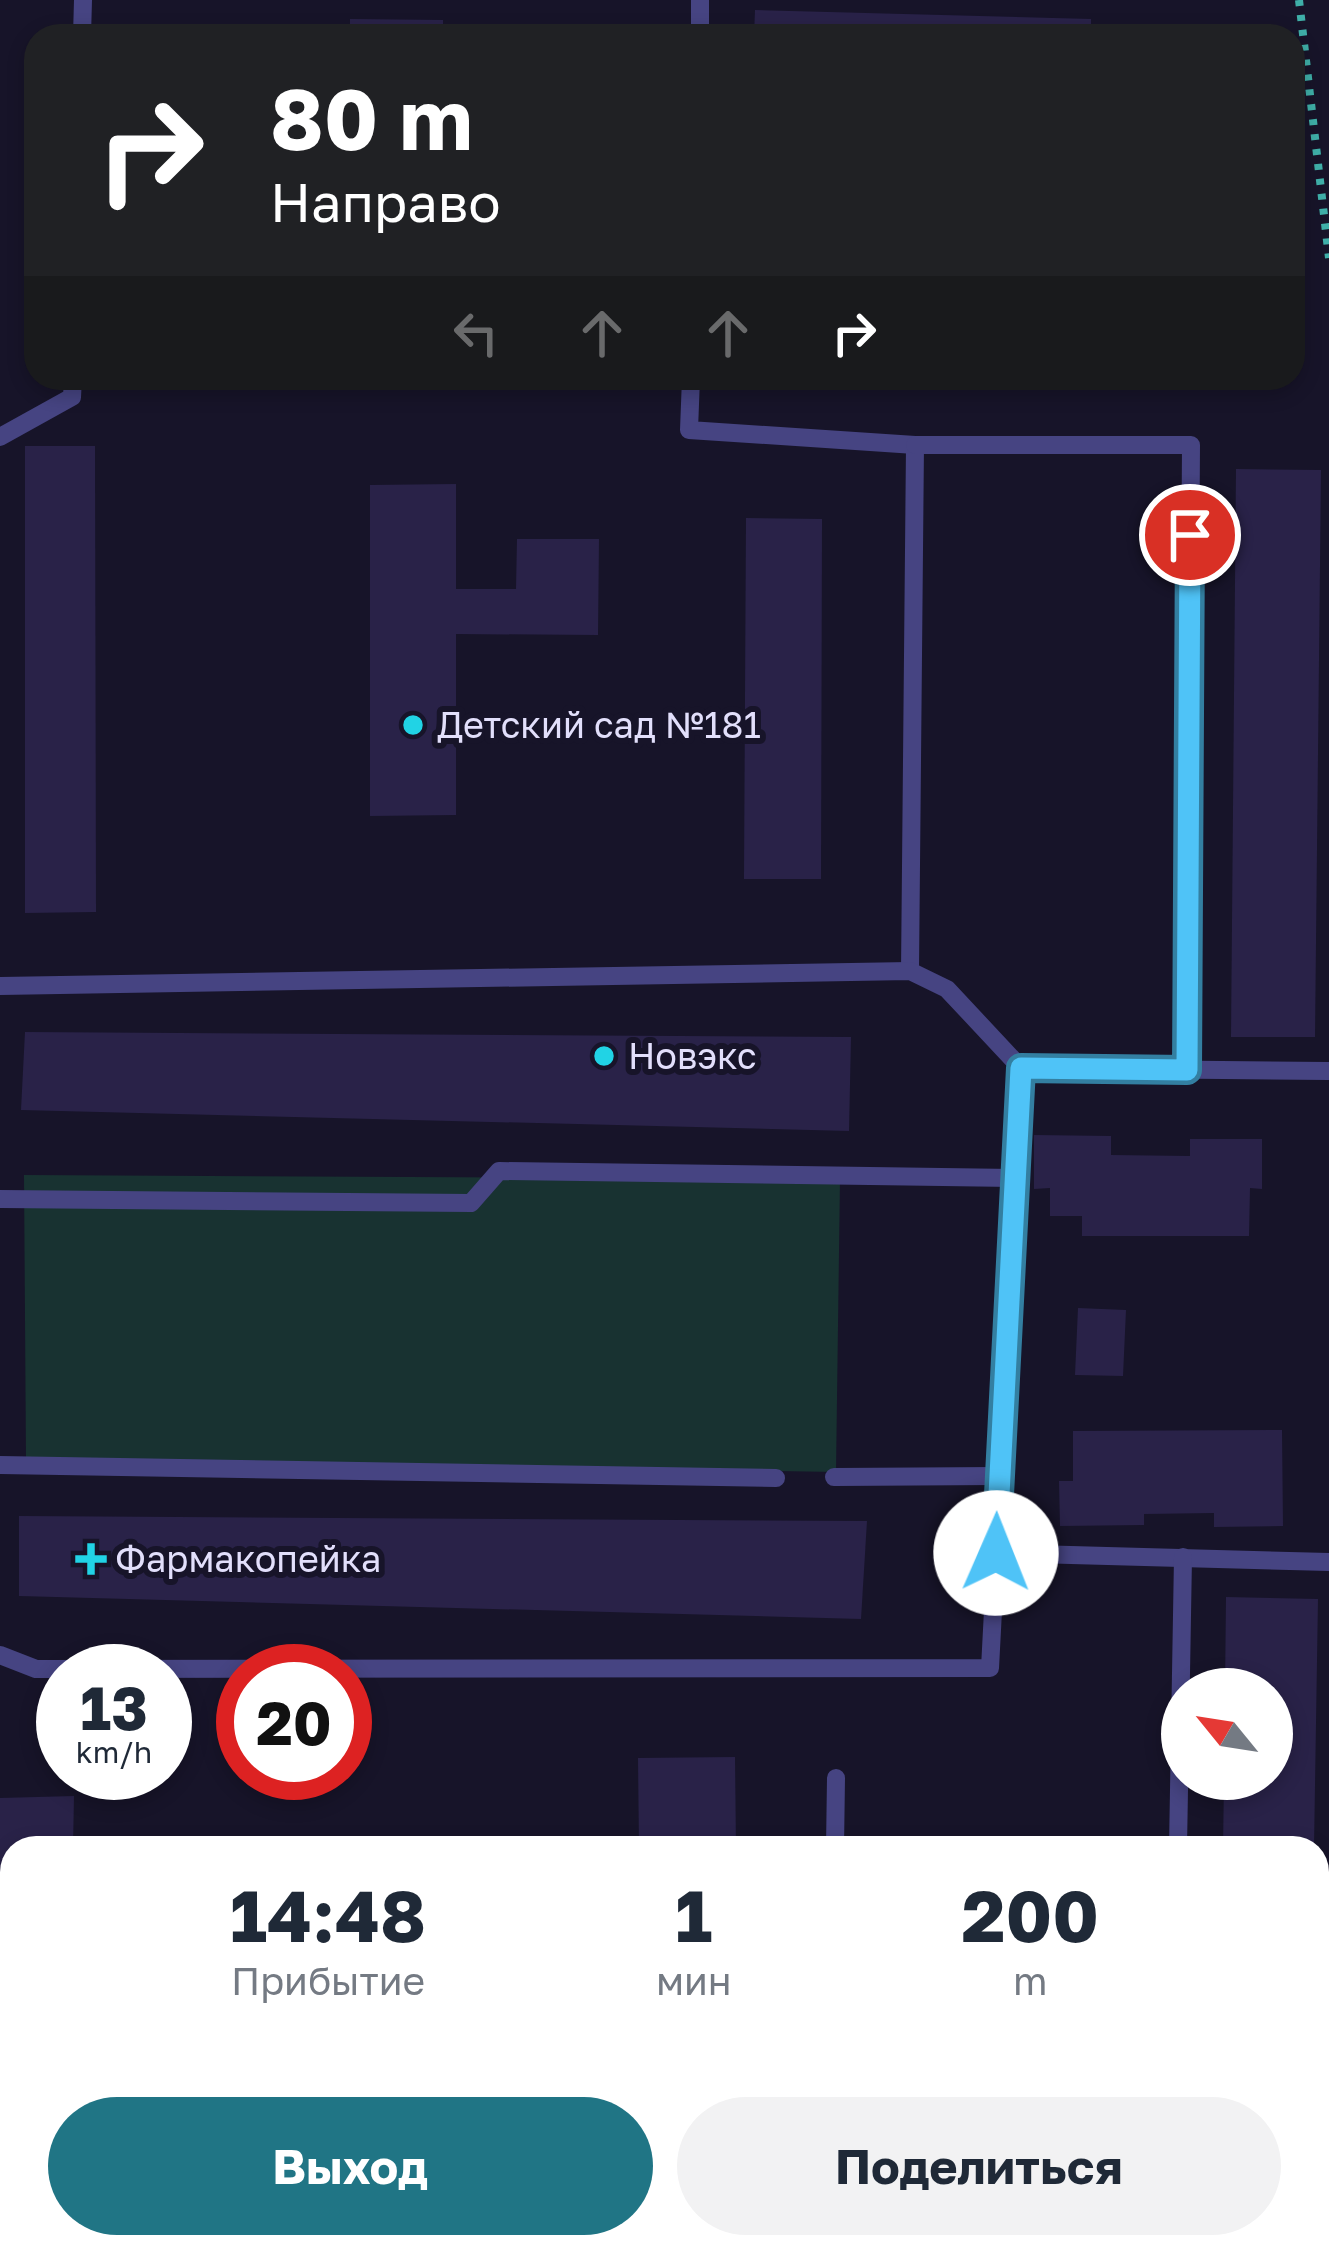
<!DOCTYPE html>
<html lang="ru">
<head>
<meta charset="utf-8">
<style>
  body { margin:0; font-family:"Golos Text",sans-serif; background:#f2f2f3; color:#1f2937; height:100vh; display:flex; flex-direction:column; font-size:45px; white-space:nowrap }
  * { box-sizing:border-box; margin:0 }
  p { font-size:39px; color:#747a83 }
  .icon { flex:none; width:66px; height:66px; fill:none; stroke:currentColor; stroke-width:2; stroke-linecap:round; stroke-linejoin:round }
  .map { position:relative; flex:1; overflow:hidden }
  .sheet { position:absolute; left:0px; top:1836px; width:1329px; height:423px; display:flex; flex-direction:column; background:#fff; border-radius:36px 36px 0 0; box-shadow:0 6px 18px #0003 }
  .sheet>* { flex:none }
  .guide { position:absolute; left:24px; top:24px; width:1281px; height:366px; border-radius:36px; box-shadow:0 6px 18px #0003; background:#202124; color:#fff; overflow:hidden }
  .needle { width:78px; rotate:300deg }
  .buttons { position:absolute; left:1161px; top:1668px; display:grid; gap:24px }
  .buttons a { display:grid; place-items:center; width:132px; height:132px; border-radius:50%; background:#fff; box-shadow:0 6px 18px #0003; font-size:60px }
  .speed { position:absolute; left:36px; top:1644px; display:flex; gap:24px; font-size:60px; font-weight:700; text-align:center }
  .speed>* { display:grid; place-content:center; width:156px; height:156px; border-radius:50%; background:#fff; box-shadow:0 6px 18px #0003; line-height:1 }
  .speed small { font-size:30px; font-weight:400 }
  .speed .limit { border:18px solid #d22; background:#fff; color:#111 }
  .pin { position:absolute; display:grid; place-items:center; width:102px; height:102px; color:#fff; margin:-51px; border:6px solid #fff; border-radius:50%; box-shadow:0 3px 12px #0007 }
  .me { position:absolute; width:132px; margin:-66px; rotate:1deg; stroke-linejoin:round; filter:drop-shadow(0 0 9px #0008) }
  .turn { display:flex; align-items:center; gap:42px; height:252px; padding:0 48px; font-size:54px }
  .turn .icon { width:156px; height:156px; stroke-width:2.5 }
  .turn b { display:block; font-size:84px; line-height:102px }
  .lanes { display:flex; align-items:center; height:114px; padding:0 48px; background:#0003; justify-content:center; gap:60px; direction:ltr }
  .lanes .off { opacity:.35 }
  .eta { display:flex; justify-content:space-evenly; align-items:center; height:204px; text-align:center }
  .eta b { font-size:72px; font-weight:700; line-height:84px }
  .button { display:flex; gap:24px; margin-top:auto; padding:24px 48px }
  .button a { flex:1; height:138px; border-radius:72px; background:#207585; color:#fff; font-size:48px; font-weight:700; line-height:138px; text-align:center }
  .button a+a { background:#f2f2f3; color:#1f2937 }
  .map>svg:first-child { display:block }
  .green { fill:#183231 }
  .building { fill:#292248 }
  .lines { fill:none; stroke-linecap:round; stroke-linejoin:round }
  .path { stroke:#3fafa8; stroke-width:8; stroke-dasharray:6 9; stroke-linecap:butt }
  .service { stroke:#464482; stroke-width:18 }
  .route-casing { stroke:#337fa1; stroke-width:30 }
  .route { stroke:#4fc3f7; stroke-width:21 }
  .poi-dot { fill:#21d3e5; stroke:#171429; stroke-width:4.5 }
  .labels { text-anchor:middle; stroke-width:12; stroke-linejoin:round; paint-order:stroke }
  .poi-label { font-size:36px; fill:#e2dffb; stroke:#171429; text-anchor:start }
</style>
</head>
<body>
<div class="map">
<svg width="1329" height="2257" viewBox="0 0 1329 2257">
  <rect width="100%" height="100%" fill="#171429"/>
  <polygon class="green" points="24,1175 840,1179 836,1472 26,1459"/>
  <g class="building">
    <polygon points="755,10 1091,19 1091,36 754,36"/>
    <polygon points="350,19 443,20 443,36 350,36"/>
    <polygon points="730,378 1088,378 1087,390 730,387"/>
    <polygon points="25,446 95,446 96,912 25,913"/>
    <polygon points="1236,469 1321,470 1315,1037 1231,1037"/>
    <polygon points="456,484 456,589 516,589 517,539 599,539 598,635 456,634 456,815 370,816 370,485"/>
    <polygon points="746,518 822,519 821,879 744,879"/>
    <polygon points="25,1032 851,1037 849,1131 21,1110"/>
    <polygon points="1034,1135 1111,1136 1111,1155 1190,1156 1190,1139 1262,1139 1262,1189 1250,1188 1249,1236 1082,1236 1082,1216 1050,1216 1050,1188 1034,1189"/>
    <polygon points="1078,1308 1126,1310 1123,1376 1075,1375"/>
    <polygon points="1282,1430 1283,1526 1214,1527 1214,1513 1144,1514 1144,1525 1060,1526 1059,1481 1073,1481 1073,1431"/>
    <polygon points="19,1516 867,1521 861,1619 19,1596"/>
    <polygon points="1226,1597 1318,1599 1314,1848 1223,1848 1224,1779 1272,1779 1272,1689 1225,1689"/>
    <polygon points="735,1757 736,1848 639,1848 638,1758"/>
    <polygon points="74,1796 73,1848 12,1848 12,2202 0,2201 0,1798"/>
    <polygon points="410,1836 409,1848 321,1848 322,1837"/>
    <polygon points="666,2248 986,2253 986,2257 665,2257"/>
  </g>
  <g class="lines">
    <polyline class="path" points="1299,0 1329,258"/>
    <g class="service">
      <polyline points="82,36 83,0"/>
      <polyline points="700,36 700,0"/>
      <polyline points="691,378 689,430 915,445 910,971"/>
      <polyline points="0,437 72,397 73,378"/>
      <polyline points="915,445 1191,445 1187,1070"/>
      <polyline points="0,986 910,971 947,989 1021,1068 1329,1071"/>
      <polyline points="0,1199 471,1203 499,1171 1014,1178"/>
      <polyline points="0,1465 776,1478"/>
      <polyline points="834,1477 997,1476"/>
      <polyline points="996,1553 1021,1068"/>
      <polyline points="0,1655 36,1669 990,1668 996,1553 1329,1562"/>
      <polyline points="835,1848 836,1778"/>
      <polyline points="1178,1848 1183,1557"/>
      <polyline points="1317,2190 1329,2190"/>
    </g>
  </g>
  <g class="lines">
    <g class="route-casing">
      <polyline id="route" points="996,1553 1021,1068 1187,1070 1190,535"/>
    </g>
    <use href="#route" class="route"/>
  </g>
  <g class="poi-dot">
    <circle cx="413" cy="725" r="12"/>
    <circle cx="604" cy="1056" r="12"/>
    <path d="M85 1541h12v12h12v12h-12v12h-12v-12h-12v-12h12z"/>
  </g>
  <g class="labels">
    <g class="poi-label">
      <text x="437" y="738">Детский сад №181</text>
      <text x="628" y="1069">Новэкс</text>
      <text x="115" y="1572">Фармакопейка</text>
    </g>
  </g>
</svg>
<div class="buttons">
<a><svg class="needle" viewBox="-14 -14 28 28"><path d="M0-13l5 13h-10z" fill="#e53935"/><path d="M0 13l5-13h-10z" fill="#747a83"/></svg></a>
</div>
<div class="speed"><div>13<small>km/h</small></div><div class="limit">20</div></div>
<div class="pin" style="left:1190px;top:535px;background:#d93025"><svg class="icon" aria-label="arrive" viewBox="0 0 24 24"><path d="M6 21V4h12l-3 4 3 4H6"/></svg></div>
<svg class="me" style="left:996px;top:1553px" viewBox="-20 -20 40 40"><circle r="19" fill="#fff"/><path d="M0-13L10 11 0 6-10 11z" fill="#4fc3f7"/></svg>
<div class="guide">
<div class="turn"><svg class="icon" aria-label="right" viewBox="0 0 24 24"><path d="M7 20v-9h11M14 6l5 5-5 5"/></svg><div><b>80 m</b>Направо</div></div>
<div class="lanes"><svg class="icon off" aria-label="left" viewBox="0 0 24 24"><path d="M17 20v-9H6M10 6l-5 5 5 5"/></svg><svg class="icon off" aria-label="ahead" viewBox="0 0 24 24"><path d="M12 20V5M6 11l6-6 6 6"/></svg><svg class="icon off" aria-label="ahead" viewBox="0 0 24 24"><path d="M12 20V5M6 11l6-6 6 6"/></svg><svg class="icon" aria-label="right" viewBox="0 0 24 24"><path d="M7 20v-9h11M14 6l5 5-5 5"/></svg></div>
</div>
<section class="sheet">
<div class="eta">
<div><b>14:48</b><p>Прибытие</p></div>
<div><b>1</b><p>мин</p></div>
<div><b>200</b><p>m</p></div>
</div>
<div class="button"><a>Выход</a><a>Поделиться</a></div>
</section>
</div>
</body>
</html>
